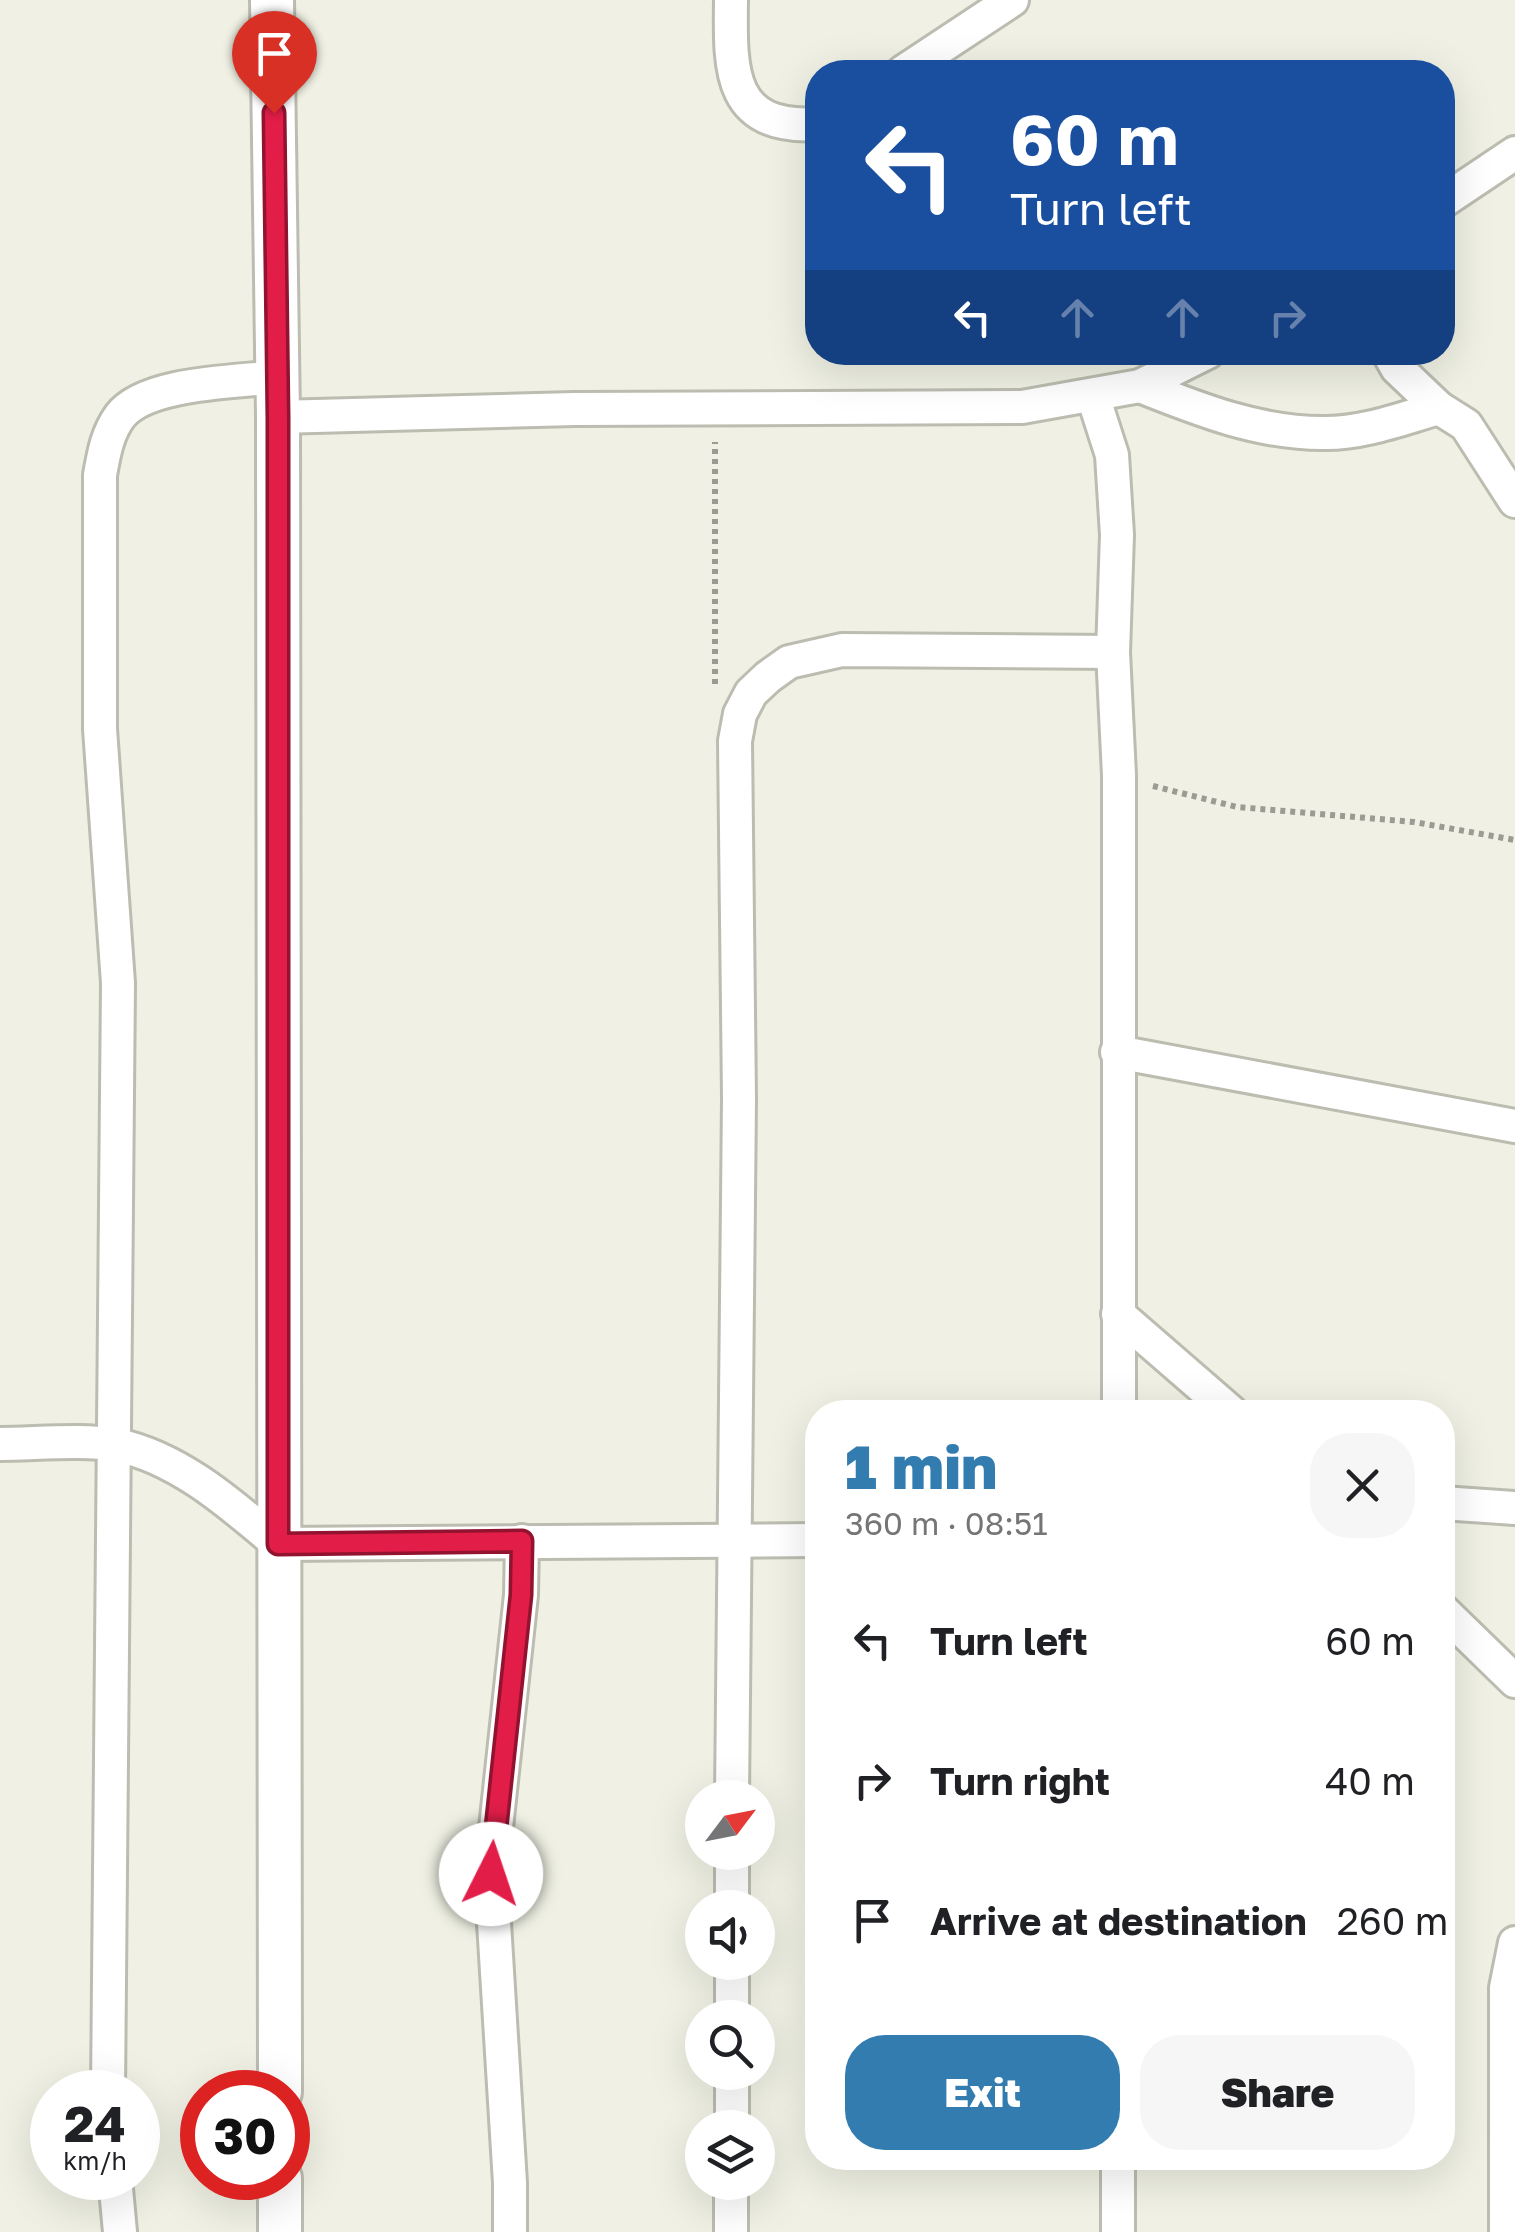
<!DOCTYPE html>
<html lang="en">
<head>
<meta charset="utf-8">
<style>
  body { margin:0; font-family:"Golos Text",sans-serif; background:#f6f6f6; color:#202124; height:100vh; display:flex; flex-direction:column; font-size:38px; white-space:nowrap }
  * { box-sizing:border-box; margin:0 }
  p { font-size:32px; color:#757577 }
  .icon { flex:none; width:55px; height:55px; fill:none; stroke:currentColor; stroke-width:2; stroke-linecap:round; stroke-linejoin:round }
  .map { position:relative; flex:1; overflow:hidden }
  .side { position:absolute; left:805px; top:1400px; width:650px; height:770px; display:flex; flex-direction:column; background:#fff; border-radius:40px; box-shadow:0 10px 40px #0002 }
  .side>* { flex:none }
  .hud { position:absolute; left:805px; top:60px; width:650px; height:305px; border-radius:40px; box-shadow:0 10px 40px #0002; background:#1a4fa0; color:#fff; overflow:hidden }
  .needle { width:65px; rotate:58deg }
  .tools { position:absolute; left:685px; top:1780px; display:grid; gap:20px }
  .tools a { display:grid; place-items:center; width:90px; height:90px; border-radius:50%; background:#fff; box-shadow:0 10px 40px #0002; font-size:50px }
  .speed { position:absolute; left:30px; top:2070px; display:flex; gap:20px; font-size:50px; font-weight:700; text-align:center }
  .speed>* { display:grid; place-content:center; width:130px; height:130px; border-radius:50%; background:#fff; box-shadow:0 10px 40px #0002; line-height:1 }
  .speed small { font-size:25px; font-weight:400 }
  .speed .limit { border:15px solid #d22; background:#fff; color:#111 }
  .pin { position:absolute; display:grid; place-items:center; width:85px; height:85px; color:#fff; margin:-102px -42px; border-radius:50% 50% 50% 0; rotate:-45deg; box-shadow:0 0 10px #0007 }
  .pin .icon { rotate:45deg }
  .me { position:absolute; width:110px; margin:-55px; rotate:4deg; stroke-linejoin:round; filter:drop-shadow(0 0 8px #0008) }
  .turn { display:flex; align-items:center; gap:35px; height:210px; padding:0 40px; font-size:45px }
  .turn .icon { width:130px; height:130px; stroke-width:2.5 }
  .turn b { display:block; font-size:70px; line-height:85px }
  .lanes { display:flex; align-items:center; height:95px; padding:0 40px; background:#0003; justify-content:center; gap:50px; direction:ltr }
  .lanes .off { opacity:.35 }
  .round { display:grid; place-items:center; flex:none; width:105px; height:105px; border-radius:40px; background:#f6f6f6 }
  .overview { display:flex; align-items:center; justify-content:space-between; height:170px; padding:0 40px }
  h1 { font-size:60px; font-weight:800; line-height:75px; color:#337cb0 }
  .button { display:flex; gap:20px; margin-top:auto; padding:20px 40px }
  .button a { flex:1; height:115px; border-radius:40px; background:#337cb0; color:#fff; font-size:40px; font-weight:800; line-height:115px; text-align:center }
  .button a+a { background:#f6f6f6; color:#202124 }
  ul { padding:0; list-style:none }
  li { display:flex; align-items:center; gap:30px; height:140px; padding:0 40px }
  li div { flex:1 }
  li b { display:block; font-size:38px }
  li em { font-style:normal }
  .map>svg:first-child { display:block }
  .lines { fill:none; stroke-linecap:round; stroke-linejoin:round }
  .minor-casing { stroke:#bcbdb0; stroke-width:38 }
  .tertiary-casing { stroke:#bcbdb0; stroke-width:48 }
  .path { stroke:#9a9b92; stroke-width:6; stroke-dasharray:5 5; stroke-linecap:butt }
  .minor { stroke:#fff; stroke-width:32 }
  .tertiary { stroke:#fff; stroke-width:42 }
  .route-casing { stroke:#92132f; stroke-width:25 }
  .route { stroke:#e11d48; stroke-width:18 }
</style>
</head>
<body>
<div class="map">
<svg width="1515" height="2232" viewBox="0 0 1515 2232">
  <rect width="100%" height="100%" fill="#f0f1e4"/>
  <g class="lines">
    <g class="minor-casing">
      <g id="minor">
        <path d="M731,0C730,70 728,130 818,124"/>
        <polyline points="903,72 1012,0"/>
        <polyline points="1442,202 1515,153"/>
        <polyline points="1388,352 1397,368 1439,408 1466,425 1515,501"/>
        <path d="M1140,386C1200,410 1261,434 1326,433C1365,433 1403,418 1439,408"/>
        <polyline points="1093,396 1112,455 1117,535 1113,652 1119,775 1119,1412"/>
        <polyline points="278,417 575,409 1022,407 1140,386 1208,352"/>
        <polyline points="1117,1052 1515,1126"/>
        <polyline points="1118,1314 1231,1412"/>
        <path d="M0,1444C34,1444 84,1439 116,1445C178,1457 232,1505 278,1544L818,1540"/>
        <polyline points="1442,1503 1515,1508"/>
        <polyline points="1442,1610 1515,1681"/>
        <polyline points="732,1798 739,1099 735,741 740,714 751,693 768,677 789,662 842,650 1113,652"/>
        <polyline points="732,1908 732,1852"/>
        <polyline points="732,2018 732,1962"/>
        <path d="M108,2092L118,983L100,729V475C104,453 107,434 120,416C146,382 237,382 277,377"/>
        <polyline points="732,2128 732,2072"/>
        <polyline points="115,2178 120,2232"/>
        <polyline points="510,2232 510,2183 491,1874 521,1595 522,1541"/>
        <polyline points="731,2232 731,2182"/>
        <polyline points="1118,2232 1118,2158"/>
        <polyline points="1506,2232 1506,1988 1515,1943"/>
      </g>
    </g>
    <g class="tertiary-casing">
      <g id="tertiary">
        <polyline points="272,0 278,417 280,2092"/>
        <polyline points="280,2178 280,2232"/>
      </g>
    </g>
    <g class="path">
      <polyline points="715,684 715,442"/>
      <polyline points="1153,786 1237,807 1414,822 1515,840"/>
    </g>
    <use href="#minor" class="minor"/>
    <use href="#tertiary" class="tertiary"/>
  </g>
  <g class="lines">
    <g class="route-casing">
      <polyline id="route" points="274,113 278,418 278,1544 522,1541 521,1595 491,1874"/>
    </g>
    <use href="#route" class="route"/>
  </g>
</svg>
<div class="tools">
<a><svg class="needle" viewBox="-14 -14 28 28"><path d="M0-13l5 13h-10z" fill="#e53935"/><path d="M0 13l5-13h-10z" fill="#757577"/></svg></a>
<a><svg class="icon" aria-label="sound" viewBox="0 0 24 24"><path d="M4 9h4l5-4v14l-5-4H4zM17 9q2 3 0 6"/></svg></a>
<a><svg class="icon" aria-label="search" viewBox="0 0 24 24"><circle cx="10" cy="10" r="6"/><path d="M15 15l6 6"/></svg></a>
<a><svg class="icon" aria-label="layers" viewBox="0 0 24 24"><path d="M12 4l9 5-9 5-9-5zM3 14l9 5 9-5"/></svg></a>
</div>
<div class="speed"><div>24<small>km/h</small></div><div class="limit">30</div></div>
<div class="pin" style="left:274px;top:113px;background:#d93025"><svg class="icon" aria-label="arrive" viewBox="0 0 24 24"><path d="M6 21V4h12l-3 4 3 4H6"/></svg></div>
<svg class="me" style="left:491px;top:1874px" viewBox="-20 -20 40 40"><circle r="19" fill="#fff"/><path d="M0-13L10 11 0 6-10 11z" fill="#e11d48"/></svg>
<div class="hud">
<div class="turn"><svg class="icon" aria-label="left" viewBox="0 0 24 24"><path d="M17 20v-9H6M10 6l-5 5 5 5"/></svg><div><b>60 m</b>Turn left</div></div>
<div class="lanes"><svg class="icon" aria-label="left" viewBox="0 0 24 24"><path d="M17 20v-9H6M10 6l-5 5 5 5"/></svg><svg class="icon off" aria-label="ahead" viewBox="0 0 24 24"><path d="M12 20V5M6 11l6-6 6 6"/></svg><svg class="icon off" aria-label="ahead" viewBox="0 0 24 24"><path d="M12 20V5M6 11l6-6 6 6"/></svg><svg class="icon off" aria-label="right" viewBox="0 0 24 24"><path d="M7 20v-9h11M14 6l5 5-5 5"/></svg></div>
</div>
<section class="side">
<div class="overview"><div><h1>1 min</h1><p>360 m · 08:51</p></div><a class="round"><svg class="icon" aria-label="close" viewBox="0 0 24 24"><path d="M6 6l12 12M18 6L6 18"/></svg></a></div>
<ul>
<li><svg class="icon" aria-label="left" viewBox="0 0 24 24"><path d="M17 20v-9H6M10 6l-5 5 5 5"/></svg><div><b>Turn left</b></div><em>60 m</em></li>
<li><svg class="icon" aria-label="right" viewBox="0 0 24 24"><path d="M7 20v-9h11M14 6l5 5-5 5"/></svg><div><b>Turn right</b></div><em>40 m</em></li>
<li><svg class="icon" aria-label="arrive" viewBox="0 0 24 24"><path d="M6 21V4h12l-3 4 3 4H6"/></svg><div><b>Arrive at destination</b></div><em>260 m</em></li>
</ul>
<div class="button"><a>Exit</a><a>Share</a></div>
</section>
</div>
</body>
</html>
